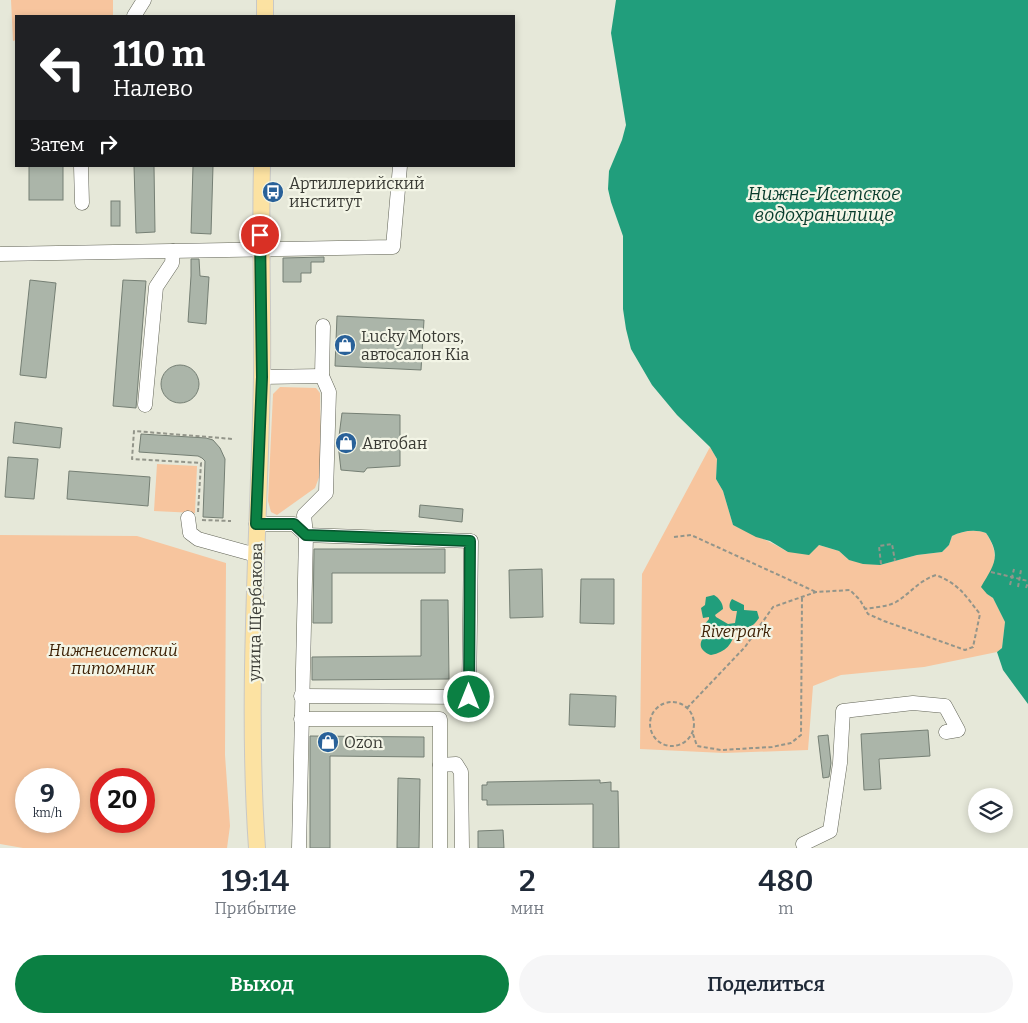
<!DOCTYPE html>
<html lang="ru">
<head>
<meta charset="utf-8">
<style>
  body { margin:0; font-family:Bitter,serif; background:#f6f6f7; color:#1f2937; height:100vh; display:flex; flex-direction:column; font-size:19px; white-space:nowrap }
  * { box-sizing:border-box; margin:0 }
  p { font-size:16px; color:#747a83 }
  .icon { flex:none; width:28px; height:28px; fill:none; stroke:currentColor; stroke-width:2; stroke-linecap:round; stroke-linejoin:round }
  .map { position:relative; height:848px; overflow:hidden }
  .details { display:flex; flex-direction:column; background:#fff; flex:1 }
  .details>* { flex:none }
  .hud { position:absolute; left:15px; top:15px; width:500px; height:152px; border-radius:0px; box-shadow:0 2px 8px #0003; background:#202124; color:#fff; overflow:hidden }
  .fabs { position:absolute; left:968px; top:788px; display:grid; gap:10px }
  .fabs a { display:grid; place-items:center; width:45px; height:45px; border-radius:50%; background:#fff; box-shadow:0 2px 8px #0003; font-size:25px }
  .speed { position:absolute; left:15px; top:768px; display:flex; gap:10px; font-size:25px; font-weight:700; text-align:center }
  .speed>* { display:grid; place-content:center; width:65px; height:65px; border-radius:50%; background:#fff; box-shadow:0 2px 8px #0003; line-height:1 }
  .speed small { font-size:12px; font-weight:400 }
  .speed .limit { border:8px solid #d22; background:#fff; color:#111 }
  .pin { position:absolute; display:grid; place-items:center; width:42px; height:42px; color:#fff; margin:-21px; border:2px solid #fff; border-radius:50%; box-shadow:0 1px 5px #0007 }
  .me { position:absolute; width:55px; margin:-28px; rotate:0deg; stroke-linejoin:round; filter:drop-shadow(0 0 4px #0008) }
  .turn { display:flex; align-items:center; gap:18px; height:105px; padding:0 15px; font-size:22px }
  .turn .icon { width:65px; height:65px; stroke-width:2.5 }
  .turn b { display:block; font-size:35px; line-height:42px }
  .then { display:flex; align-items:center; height:48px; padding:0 15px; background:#0003; gap:10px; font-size:19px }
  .eta { display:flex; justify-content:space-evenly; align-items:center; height:85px; text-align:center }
  .eta b { font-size:30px; font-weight:600; line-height:35px }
  .button { display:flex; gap:10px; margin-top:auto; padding:10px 15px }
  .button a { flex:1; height:58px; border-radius:30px; background:#0b8043; color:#fff; font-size:20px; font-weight:600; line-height:58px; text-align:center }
  .button a+a { background:#f6f6f7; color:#1f2937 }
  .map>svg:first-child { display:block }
  .green { fill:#f7c59e; fill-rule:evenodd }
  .water { fill:#219e7c }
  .building { fill:#abb5a9; stroke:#757f74 }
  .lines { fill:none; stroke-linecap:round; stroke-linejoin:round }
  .minor-casing { stroke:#626457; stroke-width:15 }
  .major-casing { stroke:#c8c8c6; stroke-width:18 }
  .path { stroke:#93958a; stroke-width:2; stroke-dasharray:4 2.5; stroke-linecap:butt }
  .minor { stroke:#fff; stroke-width:14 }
  .major { stroke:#fce2a2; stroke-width:16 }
  .route-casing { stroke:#07532c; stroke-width:12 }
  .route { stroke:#0b8043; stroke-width:9 }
  .labels { text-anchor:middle; stroke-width:4.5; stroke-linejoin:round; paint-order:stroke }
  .poi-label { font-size:16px; fill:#393a34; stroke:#f3f5e6; text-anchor:start }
  .street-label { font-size:16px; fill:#393a34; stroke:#f3f5e6 }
  .park-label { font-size:16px; font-style:italic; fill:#3e2206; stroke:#f3f5e6 }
  .water-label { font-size:18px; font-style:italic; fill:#073b2c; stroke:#f3f5e6 }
</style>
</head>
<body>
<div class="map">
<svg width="1028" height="848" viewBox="0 0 1028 848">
  <rect width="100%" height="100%" fill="#e6e8d9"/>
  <g class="green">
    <polygon points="11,0 113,0 113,16 16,16 16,40 13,41"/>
    <polygon points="280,387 316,388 320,393 321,472 315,488 277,515 271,512 268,501 273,394"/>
    <path d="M710,447L717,459L716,479L723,491L733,525C752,534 770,541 788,552L819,545L839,551L849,560L880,565L917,555L942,552L949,545L952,536C962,531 975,529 986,533C996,548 999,563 987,578V594L993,598L1005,622L1002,648L997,652L924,667L841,675L813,686L808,750L724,753L640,749L642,574Z"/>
    <polygon points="157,464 197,466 195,513 154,511"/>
    <path d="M0,535L137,536L226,563L225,755L230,826L227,848H23L0,844ZM26,779H69V821H26ZM101,779H144V821H101Z"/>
  </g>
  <g class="water">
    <path d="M616,0H1028V704L1003,670L997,652L1002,648L1005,622L993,598L987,594L981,587C994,565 1002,556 986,533C975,529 962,531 952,536L949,545L942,552L917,555L880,565L863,564L849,560L839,551L819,545L809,555L788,552L770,541L756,537L733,525L723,491L716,479L717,459L710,447L677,415L652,385L631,349L626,329L623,309V236L611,202L608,189L609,171L622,140L626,125L611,33Z"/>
    <path d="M714,595C719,598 723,603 723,609L715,615L716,617L728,624L735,623L737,611H733C728,609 729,603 732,599L744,605V610L757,611L759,618C751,630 747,626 735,630C733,644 726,652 711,655C702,652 697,645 704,637L701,631L704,625L709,619V617L703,618L701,608L705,605L706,597Z"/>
  </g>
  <g class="building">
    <rect x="29" y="166" width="34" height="34"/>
    <polygon points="134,166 154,166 155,232 136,233"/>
    <polygon points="193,166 213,166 211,234 191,233"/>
    <rect x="111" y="201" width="9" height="25"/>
    <polygon points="324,257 324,262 311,262 311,273 301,273 301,282 283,282 283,258"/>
    <polygon points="191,259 199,259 200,276 209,277 206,324 188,322 191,276"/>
    <polygon points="30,280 56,283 46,378 20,375"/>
    <polygon points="123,280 146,281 136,408 113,406"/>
    <polygon points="337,316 424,320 421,370 335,366"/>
    <circle cx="180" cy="384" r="19"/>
    <polygon points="342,413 400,415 400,466 367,468 364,472 341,470 338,444"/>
    <polygon points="15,422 62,428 60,448 13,443"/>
    <polygon points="141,434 206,438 213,440 220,448 225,459 223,518 203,517 205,461 202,458 198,456 139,452"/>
    <polygon points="8,457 38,459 34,499 5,497"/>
    <polygon points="69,471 150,477 148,506 67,499"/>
    <polygon points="420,505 463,509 462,522 419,517"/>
    <polygon points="314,549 445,549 445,573 332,573 332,623 313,623"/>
    <polygon points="542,569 543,617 510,618 509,570"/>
    <polygon points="581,579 614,579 614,624 580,623"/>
    <polygon points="421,600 448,600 449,679 312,680 312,657 421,656"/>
    <polygon points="570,694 616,696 615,727 569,725"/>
    <polygon points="928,730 930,756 879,759 881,789 864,790 861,734"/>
    <polygon points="828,735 831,763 829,777 823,778 818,736"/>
    <polygon points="310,736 424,737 424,757 330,756 330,848 310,848"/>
    <polygon points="398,778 420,779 419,848 397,848"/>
    <polygon points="600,780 600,783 611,782 611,791 618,791 619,848 593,848 593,804 487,805 487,800 482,800 482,785 487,785 487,782"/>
    <polygon points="503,830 504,848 478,848 478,831"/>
  </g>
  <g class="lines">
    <g class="minor-casing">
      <g id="minor">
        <polyline points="134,16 144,0"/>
        <polyline points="81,166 82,203"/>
        <polyline points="0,254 393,247 400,166"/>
        <polyline points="262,377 322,376"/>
        <polyline points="145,405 156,287 172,263 173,251"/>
        <polyline points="188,518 190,533 198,539 256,555"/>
        <polyline points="256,524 294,524 306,535 471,541 469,697 301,696"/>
        <polyline points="301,719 440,719 440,848"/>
        <polyline points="440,765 456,764 461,772 462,848"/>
        <polyline points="803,844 830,831 840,763 843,711 913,703 945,706 958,730 946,732"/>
        <polyline points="299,848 306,535 304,515 326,493 329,392 322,376 323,326"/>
      </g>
    </g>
    <g class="major-casing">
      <g id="major">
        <polyline points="265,16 265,0"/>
        <path d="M257,848C246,692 259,535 262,378C263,308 260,237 262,166"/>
      </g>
    </g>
    <g class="path">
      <polyline points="198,512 201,463 132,459 134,431 233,439"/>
      <polyline points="202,520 231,521"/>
      <polyline points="674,537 691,535 816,592"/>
      <polyline points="881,564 879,546 892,544 895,561"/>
      <polyline points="991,572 1028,581"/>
      <polyline points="1010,585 1014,569"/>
      <polyline points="1018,587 1021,570"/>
      <polyline points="1026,588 1028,582"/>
      <circle cx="672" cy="724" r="22"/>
      <path d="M687,708L745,647L773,607L816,592L850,590L860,600L868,614L884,621L965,650L973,647L980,614C964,594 960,585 936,575C918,581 911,593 896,602C887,607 875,607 865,609"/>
      <polyline points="693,734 697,746 721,750 772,747 791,743 801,735 802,597"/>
    </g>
    <use href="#minor" class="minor"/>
    <use href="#major" class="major"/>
  </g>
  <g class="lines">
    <g class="route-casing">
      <polyline id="route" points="260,235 262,377 256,524 294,524 306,535 470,541 469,697"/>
    </g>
    <use href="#route" class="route"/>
  </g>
  <defs>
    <g id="bus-disc" transform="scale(1.125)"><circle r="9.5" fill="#296199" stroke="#f3f5e6"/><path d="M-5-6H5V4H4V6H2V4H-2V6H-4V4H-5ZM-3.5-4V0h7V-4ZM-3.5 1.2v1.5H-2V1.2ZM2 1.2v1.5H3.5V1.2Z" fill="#fff"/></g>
    <g id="shop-disc" transform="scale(1.125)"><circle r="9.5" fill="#296199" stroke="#f3f5e6"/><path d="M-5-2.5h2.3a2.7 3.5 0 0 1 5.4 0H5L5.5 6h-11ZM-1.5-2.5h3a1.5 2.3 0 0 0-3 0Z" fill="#fff"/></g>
  </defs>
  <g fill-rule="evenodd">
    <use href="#bus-disc" x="273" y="192"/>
    <use href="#shop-disc" x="345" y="345"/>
    <use href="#shop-disc" x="346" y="443"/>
    <use href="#shop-disc" x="328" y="742"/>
  </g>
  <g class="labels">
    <g class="poi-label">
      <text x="289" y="189">Артиллерийский<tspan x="289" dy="18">институт</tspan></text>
      <text x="361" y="342">Lucky Motors,<tspan x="361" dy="18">автосалон Kia</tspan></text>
      <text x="362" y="449">Автобан</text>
      <text x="344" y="748">Ozon</text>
    </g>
    <g class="street-label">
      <text transform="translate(255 612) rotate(-89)" y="6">улица Щербакова</text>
    </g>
    <g class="park-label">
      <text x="736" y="637">Riverpark</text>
      <text x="113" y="656">Нижнеисетский<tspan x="113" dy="18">питомник</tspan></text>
    </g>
    <g class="water-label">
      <text x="824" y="200">Нижне-Исетское<tspan x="824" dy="21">водохранилище</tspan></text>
    </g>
  </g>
</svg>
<div class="fabs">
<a><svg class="icon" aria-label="layers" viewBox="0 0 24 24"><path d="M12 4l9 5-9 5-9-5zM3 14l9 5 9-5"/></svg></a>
</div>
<div class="speed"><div>9<small>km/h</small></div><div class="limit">20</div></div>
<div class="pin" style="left:260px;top:235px;background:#d93025"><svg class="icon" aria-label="arrive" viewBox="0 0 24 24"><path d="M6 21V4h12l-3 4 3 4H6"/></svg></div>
<svg class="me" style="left:469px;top:697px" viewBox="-20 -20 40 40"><circle r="17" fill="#0b8043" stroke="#fff" stroke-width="3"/><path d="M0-11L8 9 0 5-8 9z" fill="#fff"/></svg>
<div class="hud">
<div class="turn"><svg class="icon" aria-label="left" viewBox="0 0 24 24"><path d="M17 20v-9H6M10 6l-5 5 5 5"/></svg><div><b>110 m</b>Налево</div></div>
<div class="then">Затем<svg class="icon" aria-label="right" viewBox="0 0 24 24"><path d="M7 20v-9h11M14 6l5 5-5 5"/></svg></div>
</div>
</div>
<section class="details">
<div class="eta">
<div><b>19:14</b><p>Прибытие</p></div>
<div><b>2</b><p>мин</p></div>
<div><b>480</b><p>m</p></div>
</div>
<div class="button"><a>Выход</a><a>Поделиться</a></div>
</section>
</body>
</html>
